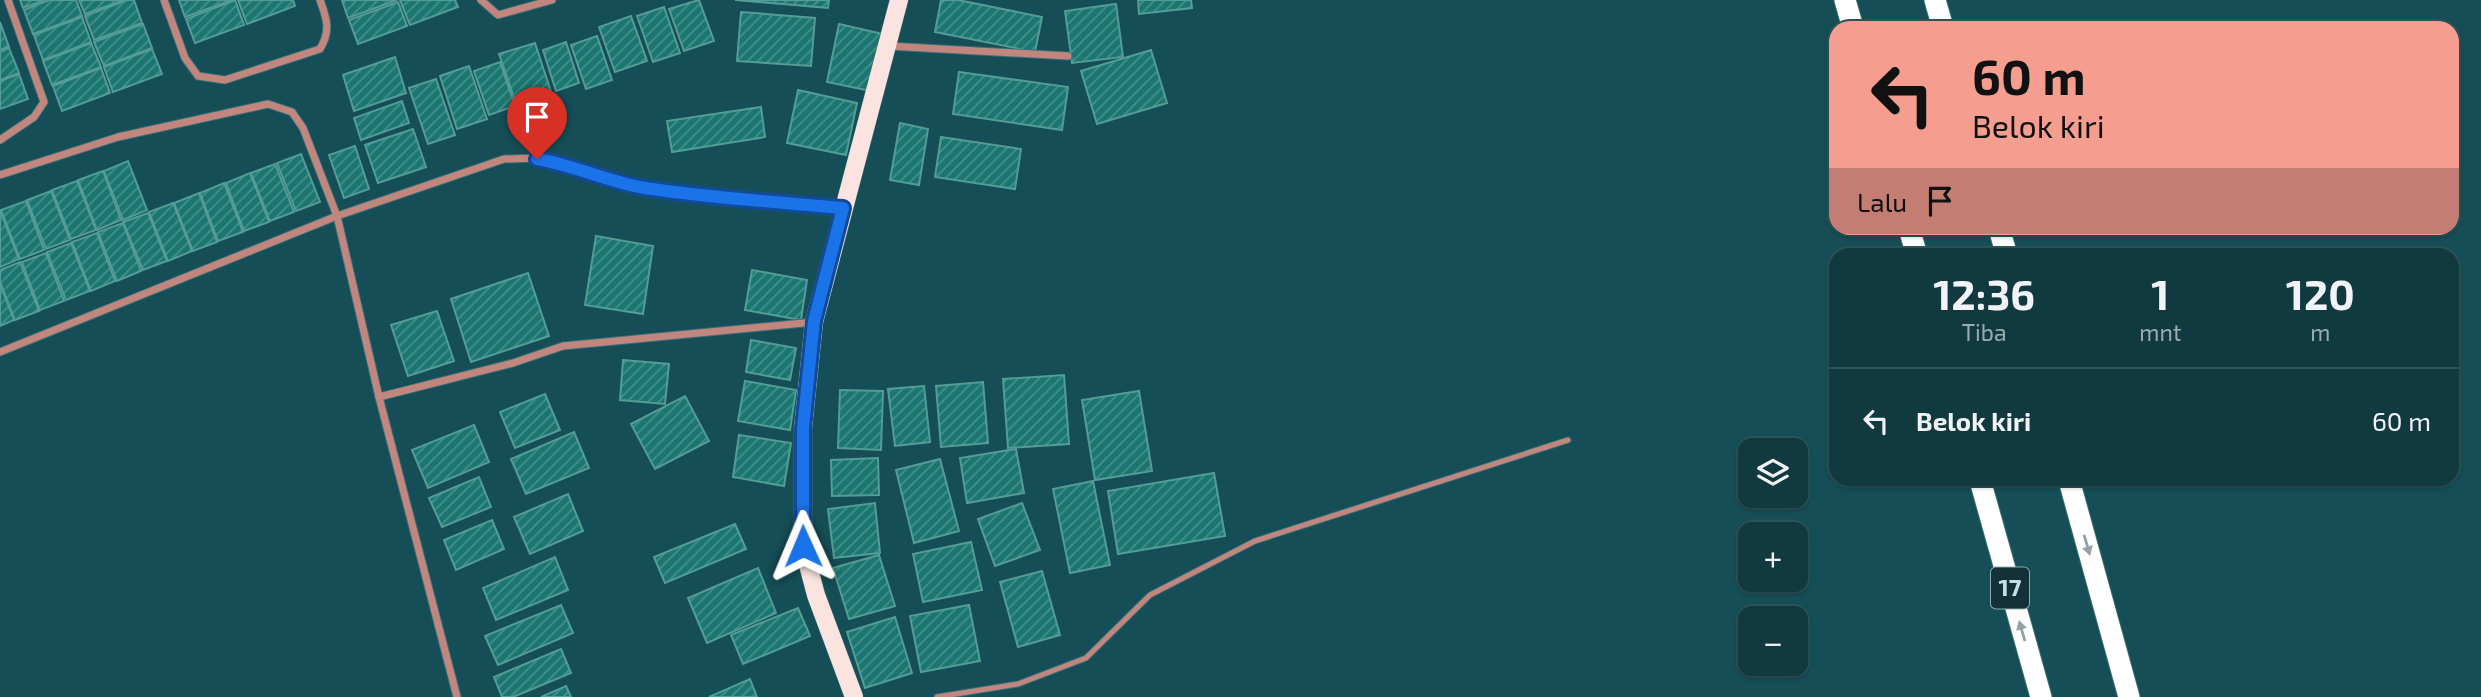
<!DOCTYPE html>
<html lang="id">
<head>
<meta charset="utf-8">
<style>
  body { margin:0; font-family:"Exo 2",sans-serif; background:#194147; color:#f1f3f6; height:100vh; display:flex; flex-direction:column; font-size:26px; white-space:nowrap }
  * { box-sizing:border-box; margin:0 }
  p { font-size:23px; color:#9cadb1 }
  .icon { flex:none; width:38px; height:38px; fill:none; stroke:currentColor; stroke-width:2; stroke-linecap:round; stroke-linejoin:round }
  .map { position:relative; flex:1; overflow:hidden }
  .side { position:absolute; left:1829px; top:248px; width:630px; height:238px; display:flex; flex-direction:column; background:#103a40; border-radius:21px; box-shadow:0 2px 5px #0004,0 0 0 2px #305459 }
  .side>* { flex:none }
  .top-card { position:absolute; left:1829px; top:21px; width:630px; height:214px; border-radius:21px; box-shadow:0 2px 5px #0004,0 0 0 2px #305459; background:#f59d8f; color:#111; overflow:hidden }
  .buttons { position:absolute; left:1738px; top:438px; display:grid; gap:14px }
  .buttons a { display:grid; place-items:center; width:70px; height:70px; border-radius:14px; background:#103a40; box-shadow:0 2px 5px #0004,0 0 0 2px #305459; font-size:35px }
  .pin { position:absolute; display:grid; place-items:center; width:60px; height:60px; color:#fff; margin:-72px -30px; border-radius:50% 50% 50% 0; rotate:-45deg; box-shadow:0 0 7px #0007 }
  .pin .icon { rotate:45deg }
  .me { position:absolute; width:77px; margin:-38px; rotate:359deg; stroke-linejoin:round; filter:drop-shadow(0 0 5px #0008) }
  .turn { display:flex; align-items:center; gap:24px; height:147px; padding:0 28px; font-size:32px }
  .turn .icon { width:91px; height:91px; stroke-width:2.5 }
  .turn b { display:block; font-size:49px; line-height:60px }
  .then { display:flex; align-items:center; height:66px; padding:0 28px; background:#0003; gap:14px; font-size:26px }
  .eta { display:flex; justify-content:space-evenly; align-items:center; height:119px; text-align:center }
  .eta b { font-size:42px; font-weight:700; line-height:49px }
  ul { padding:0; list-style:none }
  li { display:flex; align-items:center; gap:21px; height:105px; padding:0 28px; border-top:2px solid #305459 }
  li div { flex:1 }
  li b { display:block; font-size:26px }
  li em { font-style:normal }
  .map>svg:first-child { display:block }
  .building { fill:url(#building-hatch); stroke:#549c97; stroke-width:2 }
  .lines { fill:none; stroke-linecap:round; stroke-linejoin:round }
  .service-casing { stroke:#3a6e76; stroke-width:7 }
  .minor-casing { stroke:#3a6e76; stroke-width:9 }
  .primary-casing { stroke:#3a6e76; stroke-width:19 }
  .motorway-casing { stroke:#3a6e76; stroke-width:23 }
  .service { stroke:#c1877e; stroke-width:5 }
  .minor { stroke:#c1877e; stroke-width:7 }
  .primary { stroke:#fbe3df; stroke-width:18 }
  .motorway { stroke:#fff; stroke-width:21 }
  .oneway { fill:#95a2a5 }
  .route-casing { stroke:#114b97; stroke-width:18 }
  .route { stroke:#1a73e8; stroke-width:12 }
  .labels { text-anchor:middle; stroke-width:7; stroke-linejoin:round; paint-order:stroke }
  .shield { fill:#133136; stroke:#8bacb2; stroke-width:2 }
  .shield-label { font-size:24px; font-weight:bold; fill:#bfe1e7 }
</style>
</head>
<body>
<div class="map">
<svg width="2481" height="697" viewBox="0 0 2481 697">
  <defs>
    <pattern id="building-hatch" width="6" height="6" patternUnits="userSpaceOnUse" patternTransform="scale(1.75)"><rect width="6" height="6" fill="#1b7671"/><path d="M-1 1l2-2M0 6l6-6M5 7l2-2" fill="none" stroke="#45908c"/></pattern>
  </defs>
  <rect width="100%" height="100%" fill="#154e56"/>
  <g class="building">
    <polygon points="20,0 45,0 23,8"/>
    <polygon points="49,0 76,0 82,16 33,34 24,10"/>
    <polygon points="79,0 124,0 85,14"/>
    <polygon points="127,0 134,0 142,23 94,40 85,16"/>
    <polygon points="179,0 232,0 185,17"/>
    <polygon points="235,0 244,25 195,43 186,19"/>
    <polygon points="238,0 293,0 295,6 247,24"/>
    <polygon points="342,0 397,0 348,18"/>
    <polygon points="400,0 455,0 458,7 410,25"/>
    <polygon points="699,0 714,41 684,51 669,9"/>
    <polygon points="735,0 829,0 828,8"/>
    <polygon points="941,0 958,0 1042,17 1035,52 935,32"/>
    <polygon points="1138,0 1191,0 1192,8 1139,14"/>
    <polygon points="398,2 407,26 358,44 349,20"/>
    <polygon points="1116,4 1123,57 1072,63 1065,11"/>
    <polygon points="664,7 680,53 653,62 637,16"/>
    <polygon points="741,12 815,18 811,66 737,61"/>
    <polygon points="631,16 647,61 615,72 599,27"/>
    <polygon points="82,17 91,42 43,60 34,35"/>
    <polygon points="0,22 9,47 0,50"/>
    <polygon points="143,24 152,48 104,66 94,42"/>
    <polygon points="839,24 883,34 871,91 827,82"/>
    <polygon points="597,36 612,80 586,89 571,45"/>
    <polygon points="566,42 579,83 556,91 543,50"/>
    <polygon points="91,43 101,67 52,85 43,61"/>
    <polygon points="535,43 554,101 519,112 499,54"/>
    <polygon points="9,48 19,73 0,80 0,52"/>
    <polygon points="152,49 162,74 113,92 104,67"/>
    <polygon points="1151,50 1167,103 1097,124 1081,71"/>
    <polygon points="395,57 406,93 354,111 343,75"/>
    <polygon points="500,62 515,106 489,115 474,71"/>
    <polygon points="469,66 487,119 457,129 440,76"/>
    <polygon points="101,68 110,93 62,111 53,86"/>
    <polygon points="959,72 1068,87 1062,130 953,114"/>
    <polygon points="19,74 28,99 0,109 0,81"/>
    <polygon points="436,79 455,135 428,144 409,88"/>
    <polygon points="798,90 857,103 846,155 787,143"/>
    <polygon points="402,101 409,123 361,140 354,118"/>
    <polygon points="761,107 765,137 672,152 667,121"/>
    <polygon points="900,123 928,129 919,185 890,180"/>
    <polygon points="413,129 426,167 378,183 365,145"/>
    <polygon points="941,137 1021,149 1015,189 935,177"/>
    <polygon points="355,146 369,189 344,198 329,155"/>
    <polygon points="301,154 320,202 296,211 277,163"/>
    <polygon points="128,161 147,210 123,220 104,171"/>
    <polygon points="275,164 294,212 270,221 251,173"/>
    <polygon points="103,171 121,220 97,230 78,180"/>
    <polygon points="250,173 269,222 244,231 226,183"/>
    <polygon points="77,181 96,230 71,239 52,190"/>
    <polygon points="224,183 243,232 218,241 200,193"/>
    <polygon points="51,191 70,240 46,249 27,200"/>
    <polygon points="199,193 217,242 193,251 174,203"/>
    <polygon points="26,201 44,250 20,259 1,210"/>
    <polygon points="173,203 192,251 168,261 149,212"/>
    <polygon points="0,210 19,259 0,267"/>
    <polygon points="148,213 167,261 143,270 123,222"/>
    <polygon points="123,223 141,271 117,281 98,232"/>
    <polygon points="97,233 115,281 91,291 72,242"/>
    <polygon points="596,236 653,246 643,314 585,305"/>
    <polygon points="71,243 90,291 66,300 47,252"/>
    <polygon points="46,253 64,301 40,310 22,262"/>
    <polygon points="20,262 39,311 15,320 0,282 0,270"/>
    <polygon points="752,270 807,280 801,320 745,310"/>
    <polygon points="528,273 549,336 471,362 451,299"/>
    <polygon points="0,284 14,320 0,326"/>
    <polygon points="437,311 454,361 408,376 391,325"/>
    <polygon points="751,340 796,348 790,380 746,372"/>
    <polygon points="623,360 669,364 665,404 620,400"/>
    <polygon points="1064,375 1069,444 1008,448 1003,379"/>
    <polygon points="745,381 796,390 790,430 738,421"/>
    <polygon points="983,382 988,443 941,447 936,386"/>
    <polygon points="924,386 930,442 895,446 888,389"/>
    <polygon points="840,390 883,391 881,450 838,448"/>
    <polygon points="1139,391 1152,471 1095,480 1082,400"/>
    <polygon points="545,394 560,430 515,448 500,412"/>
    <polygon points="685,396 709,441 655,469 631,424"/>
    <polygon points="474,425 489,462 428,488 412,450"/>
    <polygon points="574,432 589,468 526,494 511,459"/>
    <polygon points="739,435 791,443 784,486 733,477"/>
    <polygon points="1016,449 1024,493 967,503 960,458"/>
    <polygon points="878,458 879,495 832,496 831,460"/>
    <polygon points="940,459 959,531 914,543 896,470"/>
    <polygon points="1214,473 1225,536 1118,554 1108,491"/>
    <polygon points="479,477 491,507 442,527 429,498"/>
    <polygon points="1093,481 1110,565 1070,573 1053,489"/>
    <polygon points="568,494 583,531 530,554 514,517"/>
    <polygon points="875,503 880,553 834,558 828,509"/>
    <polygon points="1022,503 1040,550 995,566 978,519"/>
    <polygon points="492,520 504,549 456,570 444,540"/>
    <polygon points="735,524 746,549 665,583 654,557"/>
    <polygon points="971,542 982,590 923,602 913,554"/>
    <polygon points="879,555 895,606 849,619 833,568"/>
    <polygon points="555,557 568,590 496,620 483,588"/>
    <polygon points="758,568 776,613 707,643 688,598"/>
    <polygon points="1042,571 1060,635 1018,647 1000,582"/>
    <polygon points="561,605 573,633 498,665 485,636"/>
    <polygon points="969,605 980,661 921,672 910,616"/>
    <polygon points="798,608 810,636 743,664 731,635"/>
    <polygon points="895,617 912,673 865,688 847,632"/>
    <polygon points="561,649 571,673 513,697 502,697 494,677"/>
    <polygon points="750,679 757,697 709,697"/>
    <polygon points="566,686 571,697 541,697"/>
  </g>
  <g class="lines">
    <g class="service-casing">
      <polyline id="service" points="937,697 1018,684 1086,658 1150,595 1255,541 1568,440"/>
    </g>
    <g class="minor-casing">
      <g id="minor">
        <path d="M164,0L185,58L198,76L225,80L320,49C331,31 327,19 320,0"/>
        <polyline points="481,0 498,15 552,0"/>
        <polyline points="888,46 1068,56"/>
        <polyline points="0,140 34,117 44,102 8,0"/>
        <polyline points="0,175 118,137 268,104 292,112 303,128 337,216 379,397 457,697"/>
        <polyline points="0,352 337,216 504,159 537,158 572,165 599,176 644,188 843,208"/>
        <polyline points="379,397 513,363 563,346 814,322"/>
      </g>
    </g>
    <g class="primary-casing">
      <polyline id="primary" points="854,697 816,595 803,546 803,428 814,322 899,0"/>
    </g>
    <g class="motorway-casing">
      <g id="motorway">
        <polyline points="1845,0 1853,28"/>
        <polyline points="1935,0 1943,28"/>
        <polyline points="1909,228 1917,256"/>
        <polyline points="1999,228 2007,256"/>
        <polyline points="1980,480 2041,697"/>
        <polyline points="2069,480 2129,697"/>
      </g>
    </g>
    <use href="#service" class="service"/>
    <use href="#minor" class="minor"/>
    <use href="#primary" class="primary"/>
    <use href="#motorway" class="motorway"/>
  </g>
  <defs><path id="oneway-solid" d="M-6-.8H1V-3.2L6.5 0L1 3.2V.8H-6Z" transform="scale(1.75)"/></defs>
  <g class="oneway">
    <use href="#oneway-solid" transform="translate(2087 545) rotate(74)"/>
    <use href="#oneway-solid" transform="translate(2022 631) rotate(-106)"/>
  </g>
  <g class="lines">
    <g class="route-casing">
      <path id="route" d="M537,159C574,165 608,182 645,188C710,198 777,202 843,208L814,321L803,428V546"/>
    </g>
    <use href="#route" class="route"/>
  </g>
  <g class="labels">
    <rect class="shield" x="1991" y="567.5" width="38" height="41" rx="5"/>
    <g class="shield-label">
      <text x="2010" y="596">17</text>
    </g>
  </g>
</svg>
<div class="buttons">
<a><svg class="icon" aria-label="layers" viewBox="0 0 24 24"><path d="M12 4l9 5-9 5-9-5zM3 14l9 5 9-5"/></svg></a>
<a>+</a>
<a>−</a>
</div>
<div class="pin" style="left:537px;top:159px;background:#d93025"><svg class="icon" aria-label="arrive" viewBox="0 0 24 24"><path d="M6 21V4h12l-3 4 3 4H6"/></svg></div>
<svg class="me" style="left:803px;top:546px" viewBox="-20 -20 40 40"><path d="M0-17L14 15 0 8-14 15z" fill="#1a73e8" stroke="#fff" stroke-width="4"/></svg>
<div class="top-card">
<div class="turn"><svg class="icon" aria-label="left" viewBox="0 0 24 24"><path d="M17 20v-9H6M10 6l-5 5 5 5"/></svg><div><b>60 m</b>Belok kiri</div></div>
<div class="then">Lalu<svg class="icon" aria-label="arrive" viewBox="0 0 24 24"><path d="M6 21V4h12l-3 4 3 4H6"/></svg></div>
</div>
<section class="side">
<div class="eta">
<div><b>12:36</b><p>Tiba</p></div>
<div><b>1</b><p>mnt</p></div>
<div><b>120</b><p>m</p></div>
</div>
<ul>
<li><svg class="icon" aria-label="left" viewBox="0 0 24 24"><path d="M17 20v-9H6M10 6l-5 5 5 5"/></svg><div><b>Belok kiri</b></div><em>60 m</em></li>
</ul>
</section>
</div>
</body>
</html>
